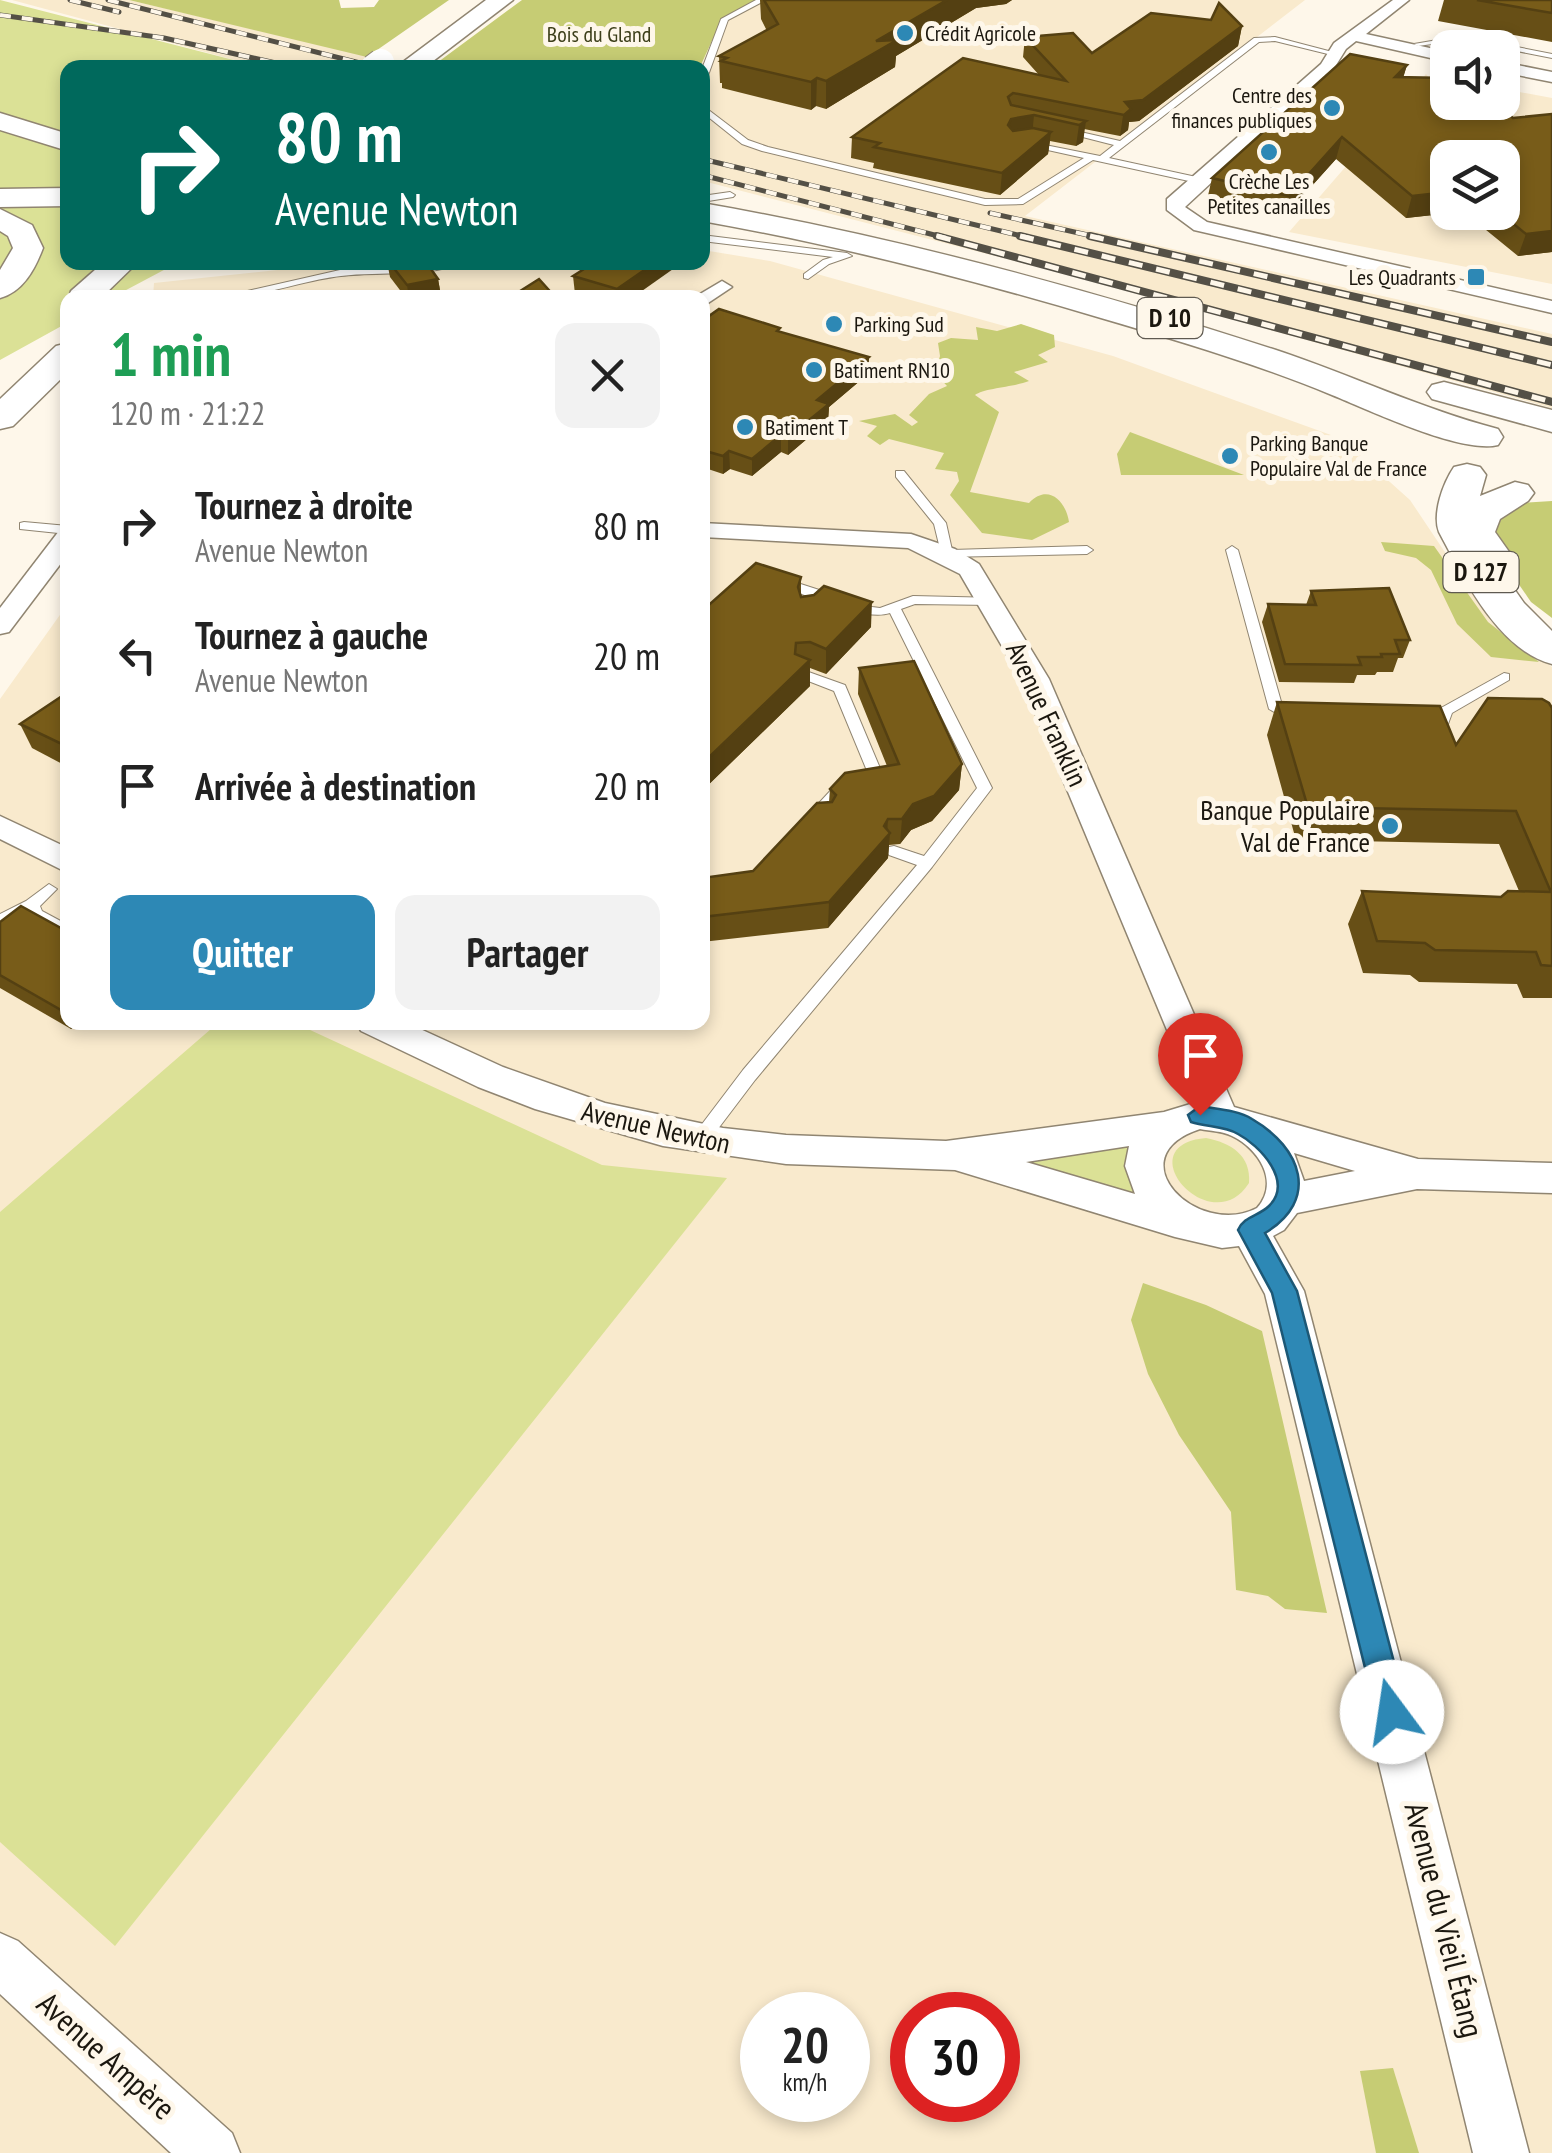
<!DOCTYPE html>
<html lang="fr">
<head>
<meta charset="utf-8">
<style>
  body { margin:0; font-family:"PT Sans Narrow",sans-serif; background:#f2f2f2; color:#222; height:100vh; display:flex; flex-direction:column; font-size:38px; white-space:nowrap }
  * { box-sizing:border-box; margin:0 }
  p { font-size:32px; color:#767676 }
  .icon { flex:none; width:55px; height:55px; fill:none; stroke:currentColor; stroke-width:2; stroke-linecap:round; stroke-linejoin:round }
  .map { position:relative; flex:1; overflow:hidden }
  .panel { position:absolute; left:60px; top:290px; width:650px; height:740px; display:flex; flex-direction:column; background:#fff; border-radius:20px; box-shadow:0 5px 15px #0003 }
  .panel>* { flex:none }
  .guide { position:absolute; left:60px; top:60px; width:650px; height:210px; border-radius:20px; box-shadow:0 5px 15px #0003; background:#00695c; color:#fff; overflow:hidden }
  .buttons { position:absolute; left:1430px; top:30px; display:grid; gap:20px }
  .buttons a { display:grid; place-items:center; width:90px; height:90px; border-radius:20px; background:#fff; box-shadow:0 5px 15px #0003; font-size:50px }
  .speed { position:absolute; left:740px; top:1992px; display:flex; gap:20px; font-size:50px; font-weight:700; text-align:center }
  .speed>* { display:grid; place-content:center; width:130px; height:130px; border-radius:50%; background:#fff; box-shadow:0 5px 15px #0003; line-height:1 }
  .speed small { font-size:25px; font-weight:400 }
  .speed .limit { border:15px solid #d22; background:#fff; color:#111 }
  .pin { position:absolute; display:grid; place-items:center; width:85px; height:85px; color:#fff; margin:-102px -42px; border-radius:50% 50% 50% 0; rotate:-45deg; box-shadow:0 0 10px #0007 }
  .pin .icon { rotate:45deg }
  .me { position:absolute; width:110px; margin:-55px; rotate:346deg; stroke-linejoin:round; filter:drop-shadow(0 0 8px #0008) }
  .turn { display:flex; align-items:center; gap:35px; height:210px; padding:0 50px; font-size:45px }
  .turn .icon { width:130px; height:130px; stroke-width:2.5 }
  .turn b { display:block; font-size:70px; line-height:85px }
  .round { display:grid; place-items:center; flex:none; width:105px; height:105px; border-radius:20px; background:#f2f2f2 }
  .overview { display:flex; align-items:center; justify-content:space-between; height:170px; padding:0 50px }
  h1 { font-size:60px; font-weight:700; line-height:75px; color:#1e9e55 }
  .action { display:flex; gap:20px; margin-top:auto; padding:20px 50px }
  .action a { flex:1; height:115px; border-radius:20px; background:#2d88b5; color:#fff; font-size:40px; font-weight:700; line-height:115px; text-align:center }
  .action a+a { background:#f2f2f2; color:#222 }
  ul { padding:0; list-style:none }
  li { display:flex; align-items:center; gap:30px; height:130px; padding:0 50px }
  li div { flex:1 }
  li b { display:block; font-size:38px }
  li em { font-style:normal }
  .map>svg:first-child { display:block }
  .built { fill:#f9eacd; fill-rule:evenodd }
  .green { fill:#dbe196 }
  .forest { fill:#c6cc74 }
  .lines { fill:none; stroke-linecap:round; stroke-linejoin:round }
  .service-casing { stroke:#908571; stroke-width:2 }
  .minor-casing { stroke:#908571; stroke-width:3 }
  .primary-casing { stroke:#908571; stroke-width:3 }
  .trunk-casing { stroke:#908571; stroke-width:3 }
  .service { fill:#fff; fill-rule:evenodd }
  .minor { fill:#fff; fill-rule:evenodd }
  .primary { fill:#fff; fill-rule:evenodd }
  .trunk { fill:#fff; fill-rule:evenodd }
  .rail-far1-casing { stroke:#545046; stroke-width:5 }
  .rail-casing { stroke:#545046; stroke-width:8 }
  .rail-far1 { stroke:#fef7ea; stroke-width:4; stroke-dasharray:11; stroke-linecap:butt }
  .rail { stroke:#fef7ea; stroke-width:5; stroke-dasharray:14; stroke-linecap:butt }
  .trunk-bridge-casing { stroke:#908571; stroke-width:28; stroke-linecap:butt }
  .trunk-bridge { stroke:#fff; stroke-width:26 }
  .wall { fill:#674f16 }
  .shaded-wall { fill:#544012 }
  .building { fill:#785c19; stroke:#544012; stroke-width:2.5 }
  .route { fill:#2d88b5; stroke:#1d5876; stroke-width:2.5 }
  .poi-dot { fill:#2d88b5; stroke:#fef7ea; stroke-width:4 }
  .labels { text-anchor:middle; stroke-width:10; stroke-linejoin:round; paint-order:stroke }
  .far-poi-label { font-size:22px; fill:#1b170f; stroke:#fef7ea; text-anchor:start }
  .far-park-label { font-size:22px; fill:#3d3f1a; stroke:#fef7ea }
  .shield { fill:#fef7ea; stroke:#5f5a51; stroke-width:2.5 }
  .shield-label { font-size:25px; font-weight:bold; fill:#1b170f }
  .street-label { font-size:28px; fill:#1b170f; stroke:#fef7ea }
  .poi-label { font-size:28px; fill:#1b170f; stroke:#fef7ea; text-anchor:end }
  .near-street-label { font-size:32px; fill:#1b170f; stroke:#fef7ea }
</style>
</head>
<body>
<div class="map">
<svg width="1552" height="2153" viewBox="0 0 1552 2153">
  <rect width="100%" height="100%" fill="#fef7ea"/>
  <g class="built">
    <polygon points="12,0 129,0 415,67 261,67"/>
    <polygon points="769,0 1305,0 1025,216 1552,334 1552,408 1116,287 703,181 700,68 722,19"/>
    <path d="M1426,74L1448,102H1502L1503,89L1552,98V284L1289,232ZM1448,158H1502V212H1448Z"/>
    <path d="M703,250L770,261L1113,356L1342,439L1410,500L1491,621L1552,667V2153H0V699L67,605L68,1022H702V298L153,297L154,283L352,262H702ZM762,2015H848V2100H762ZM912,2015H998V2100H912Z"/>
  </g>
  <g class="green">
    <polygon points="0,0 261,67 68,68 68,262 177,263 113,297 68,298 67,323 0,360"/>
    <polygon points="219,1022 295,1023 602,1165 727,1178 115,1946 0,1842 0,1212"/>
    <path d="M1206,1138C1231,1143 1251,1155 1249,1183C1211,1243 1125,1145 1206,1138Z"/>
    <polygon points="1131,1142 1128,1175 1146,1203 1009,1159"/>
  </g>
  <g class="forest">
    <polygon points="129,0 339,0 341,8 374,7 379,0 449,0 367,57"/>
    <polygon points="522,0 769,0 722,19 700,67 430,68"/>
    <path d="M1021,324L1054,335L1055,347L1038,355L1048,362L1014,372L1029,381C1014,387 984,388 975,395L999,412L970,492L1029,503C1048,483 1066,501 1069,522L1032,540L982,533L950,495L959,481L957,472L935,469L944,453L889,439L880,445L867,436L877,426L859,421L895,414L912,426L918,422L909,415L929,394L947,386L935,373L940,356L938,343L951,338L978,340L976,327L997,331Z"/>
    <polygon points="1130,432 1244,475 1121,475 1117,454"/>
    <polygon points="1552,501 1552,618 1531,602 1489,541 1498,509 1518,503"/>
    <polygon points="1381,542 1434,546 1488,622 1539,662 1491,657 1457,624 1431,570 1416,558 1385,551"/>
    <polygon points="1143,1283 1206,1305 1262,1331 1327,1613 1285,1609 1268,1596 1236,1590 1231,1512 1179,1435 1148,1374 1131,1320"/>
    <polygon points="1393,2068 1419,2153 1376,2153 1360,2071"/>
  </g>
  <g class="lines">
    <g class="service-casing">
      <g id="service">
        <polygon points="756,0 766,0 728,20 706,81 702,83 702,69 721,19"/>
        <polygon points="1461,36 1552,54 1552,58 1461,40 1418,46 1414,44"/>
        <polygon points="1275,37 1340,54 1336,56 1275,41 1259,42 1109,158 1201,178 1203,180 1198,183 1093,160 1023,204 985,205 762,151 742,144 702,112 702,105 748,140 768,147 985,199 1018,199 1084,158 1025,145 1025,141 1100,156 1114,145 1059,131 1063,128 1120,141 1254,38"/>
        <polygon points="730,192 735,195 733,197 702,202 702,196"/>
        <polygon points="702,235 847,253 852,256 829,264 808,279 804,278 804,274 823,260 833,257 702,241"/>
        <path d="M441,262H465C427,278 381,271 341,276C299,281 260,298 217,298L340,270Z"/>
        <polygon points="896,471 904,471 946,523 952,550 1087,546 1093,550 1087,554 942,557 934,524 896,477"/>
        <polygon points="24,522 68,526 68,534 20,529 20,523"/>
        <polygon points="1232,546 1238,550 1282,705 1301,706 1301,712 1276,713 1269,709 1226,550"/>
        <path d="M782,578L872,607L880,608L913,596L998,598L1000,601L993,605L915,604L901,609L992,788L932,867L755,1080L705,1146H693L690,1141L693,1136L743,1070L917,865L889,855L886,851L889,847L894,846L924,856L977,788L890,613C864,622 805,594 777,585L776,582Z"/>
        <polygon points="803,670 845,685 885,780 883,783 842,795 819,821 814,822 806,817 832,789 870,778 834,691 798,677 798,671"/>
        <polygon points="1504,673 1509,674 1509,680 1452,713 1448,724 1438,724 1436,721 1441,708"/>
        <polygon points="49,884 57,889 40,906 42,911 68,925 68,938 27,914 0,927 0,914 26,901"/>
      </g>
    </g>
    <g class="minor-casing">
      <g id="minor">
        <polygon points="1393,0 1409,0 1366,34 1448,52 1448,62 1356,41 1346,49 1333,70 1185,207 1207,222 1552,301 1552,313 1194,230 1167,210 1167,199 1321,64 1334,43"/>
        <polygon points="1502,62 1552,72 1552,82 1502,72"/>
        <polygon points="722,281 732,287 702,307 702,298 695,297"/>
        <path d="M702,523L911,534L955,549L979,564L1049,679L1234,1107L1418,1159L1552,1163V1193L1417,1189L1297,1213L1284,1230L1273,1236L1304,1291L1529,2153H1473L1265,1294L1239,1246L1222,1248L1175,1237L955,1170L786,1164L663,1146L535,1109L478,1087L361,1031L356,1022H405L503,1067L605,1103L723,1128L786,1135L946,1141L1164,1112L1197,1102L1021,679L960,574L908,548L702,537ZM1200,1129C1210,1131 1222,1131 1232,1136C1259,1149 1280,1182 1257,1208C1197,1239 1115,1157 1200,1129ZM1129,1146L1125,1166L1135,1194L1026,1162ZM1294,1153L1355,1171L1304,1181Z"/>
        <polygon points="68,529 68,554 9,632 0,634 0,608 59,531"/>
        <polygon points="0,816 68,848 68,873 0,839"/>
        <polygon points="0,1933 18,1941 232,2133 240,2153 171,2153 0,1994"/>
      </g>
    </g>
    <g class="primary-casing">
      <g id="primary">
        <polygon points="0,113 68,134 68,151 0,130"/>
        <polygon points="68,188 68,206 0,207 0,189"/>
        <path d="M702,203C897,237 1088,289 1276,350C1351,375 1422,409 1498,429L1503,437L1498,445C1461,454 1369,410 1332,395C1257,364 1179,341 1101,318C970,279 838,245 702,221Z"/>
        <path d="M0,209L32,225L43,248C35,269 23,292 0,298V270L13,248L8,236L0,231Z"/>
        <polygon points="1444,382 1552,410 1552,432 1432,399 1427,392 1432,385"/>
        <path d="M1467,464L1480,467L1486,475L1480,496L1515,482L1528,485L1534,493L1528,501L1500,519L1495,532L1512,556L1506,564L1498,566L1524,603L1552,631V664C1498,650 1463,577 1439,532C1432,514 1443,483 1454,467Z"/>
      </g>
    </g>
    <g class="trunk-casing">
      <g id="trunk">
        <polygon points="486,0 513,0 424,68 395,68"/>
        <polygon points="104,262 138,262 101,298 68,300 71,291"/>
        <polygon points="68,343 68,372 13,426 0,429 0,399 56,346"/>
      </g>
    </g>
    <use href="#service" class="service"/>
    <use href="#minor" class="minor"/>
    <use href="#primary" class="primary"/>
    <use href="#trunk" class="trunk"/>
    <g class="rail-far1-casing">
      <g id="rail-far1">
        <polyline points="70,0 119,12"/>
        <polyline points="108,0 380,68"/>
        <polyline points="0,15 164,38 298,68"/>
        <polyline points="702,159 1030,238"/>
        <polyline points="702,175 946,238"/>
        <polyline points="990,213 1101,238"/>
      </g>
    </g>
    <g class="rail-casing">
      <g id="rail">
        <polyline points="937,236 1552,402"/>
        <polyline points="1020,236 1552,365"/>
        <polyline points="1090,236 1552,342"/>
      </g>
    </g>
    <use href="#rail-far1" class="rail-far1"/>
    <use href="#rail" class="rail"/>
    <g class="trunk-bridge-casing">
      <polyline id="trunk-bridge" points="373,68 381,62"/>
    </g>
    <use href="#trunk-bridge" class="trunk-bridge"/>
  </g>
  <g class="wall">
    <polygon points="760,0 1012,0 1006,4 976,8 896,56 895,67 826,109 816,106 811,110 722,88 722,83 720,83 719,56 767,31 761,19"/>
    <polygon points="1444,0 1552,0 1552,42 1438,21"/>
    <polygon points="1242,26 1238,46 1139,121 1129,122 1128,130 1120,136 1084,129 1083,142 1076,146 1050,141 1048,154 1000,195 873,168 874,163 851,158 852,137 1039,75 1023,57 1025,37 1092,53"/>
    <polygon points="1350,54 1407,65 1403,77 1448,78 1448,102 1492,102 1513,118 1552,114 1552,252 1518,256 1464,212 1502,212 1502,158 1448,158 1448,212 1460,212 1406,218 1336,159 1283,218 1207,200 1212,178"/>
    <polygon points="387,262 426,262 438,279 441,296 406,298 390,277"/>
    <polygon points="595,262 632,298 587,298 575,294 573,276"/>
    <polygon points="702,321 780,332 869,357 868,374 829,407 828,421 788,455 781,452 752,476 730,469 723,474 702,467"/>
    <polygon points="801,577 801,597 871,627 826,674 810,668 810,686 702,791 702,611"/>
    <polygon points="1311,591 1410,640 1403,658 1398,658 1393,672 1377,672 1375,675 1357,675 1354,683 1279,682 1262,622 1268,604 1306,605"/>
    <polygon points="859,668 962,764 959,790 932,821 911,830 900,844 889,845 888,858 828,928 702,942 702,878 753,871 829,802 830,789 887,766 858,694"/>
    <polygon points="68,692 68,767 32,748 20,724"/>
    <polygon points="1277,702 1456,745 1552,708 1552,998 1523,998 1517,984 1419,982 1410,975 1363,973 1348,924 1362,891 1501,897 1519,891 1499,844 1353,841 1349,852 1299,851 1267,735"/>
    <polygon points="0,922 68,932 68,1022 80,1022 71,1029 0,988"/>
  </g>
  <g class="shaded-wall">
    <polygon points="947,0 1012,0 1006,4 976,8 896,56 895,67 826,109 826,81 876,41"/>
    <polygon points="1242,26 1238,46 1139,121 1129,122 1128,130 1120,136 1125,102"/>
    <polygon points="1407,65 1401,85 1395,77"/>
    <polygon points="817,78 816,106 811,110 811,82"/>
    <polygon points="1034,115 1032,136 1008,140 1008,125 1011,119"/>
    <polygon points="1086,121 1083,142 1076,146 1079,125"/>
    <polygon points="1051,132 1048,154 1000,195 1002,173"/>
    <polygon points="1342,137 1336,159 1283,218 1289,196"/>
    <polygon points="1448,192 1448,212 1460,212 1406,218 1412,196"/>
    <polygon points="1552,231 1552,252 1518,256 1526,234"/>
    <polygon points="656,262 683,262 632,298 617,298 617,289"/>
    <polygon points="438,279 441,296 409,298 407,285"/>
    <polygon points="869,357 868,374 829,407 828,421 788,455 788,437 817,400"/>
    <polygon points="781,435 781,452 752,476 752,459"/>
    <polygon points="729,451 730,469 723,474 723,456"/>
    <polygon points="872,602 871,627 826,674 826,649"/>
    <polygon points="810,660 810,686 702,791 702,764"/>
    <polygon points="962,764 959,790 932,821 911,830 900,844 902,819 913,804"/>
    <polygon points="888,819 887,836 890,833 888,858 828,928 829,902"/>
    <polygon points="68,1005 68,1022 61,1010"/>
    <polygon points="68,1022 80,1022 71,1029"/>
  </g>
  <g class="building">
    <polygon points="764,0 947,0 876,41 897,40 826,81 817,78 811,82 721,61 727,58 719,56 778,24"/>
    <polygon points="1477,0 1552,0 1552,13"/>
    <polygon points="1219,3 1242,26 1143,100 1125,102 1131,109 1124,115 1013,93 1008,97 1011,105 1086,121 1079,125 1034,115 1011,119 1008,125 1013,131 1033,128 1051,132 1002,173 874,147 880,143 852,137 963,58 1066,81 1025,37 1073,33 1092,53 1151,13 1211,20"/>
    <polygon points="1350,54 1407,65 1395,77 1448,78 1448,102 1492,102 1513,118 1552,114 1552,231 1526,234 1499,212 1502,212 1502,158 1448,158 1448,192 1412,196 1342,137 1289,196 1212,178"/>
    <polygon points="389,262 426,262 438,279 407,285"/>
    <polygon points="595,262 656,262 617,289 573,276"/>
    <polygon points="539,279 556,298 509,298"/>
    <polygon points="719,309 780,328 777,331 869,357 817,400 829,404 788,437 781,435 752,459 729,451 723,456 702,450 702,321"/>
    <polygon points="756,563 801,577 798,587 801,597 814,595 824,586 872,602 826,649 810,642 796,643 795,654 810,660 702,764 702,611"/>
    <polygon points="1389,588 1410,640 1395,640 1400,654 1381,654 1382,657 1358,657 1361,665 1285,664 1268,604 1316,605 1311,591"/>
    <polygon points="914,661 962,764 934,796 913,804 902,819 888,819 884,826 890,833 829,902 702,917 702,878 753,871 817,803 832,802 836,795 830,789 845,773 899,764 859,668"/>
    <polygon points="68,692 68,747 20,724"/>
    <polygon points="1488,698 1542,699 1549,703 1552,708 1552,966 1541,965 1536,952 1435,950 1425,943 1377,941 1362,891 1501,897 1508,891 1551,892 1516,811 1357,808 1362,820 1311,818 1277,702 1440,706 1456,745"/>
    <polygon points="21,906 68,932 68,1005 61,1010 0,975 0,922"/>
  </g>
  <path class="route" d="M1200,1106C1216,1109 1238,1110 1252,1119C1302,1148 1320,1200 1265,1233L1297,1291L1407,1712L1402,1723L1392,1727L1381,1723L1376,1712L1272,1293L1238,1230C1244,1216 1259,1216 1269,1206C1294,1181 1259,1145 1238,1134C1225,1126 1206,1127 1191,1122L1188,1115Z"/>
  <g class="poi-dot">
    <circle cx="905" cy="33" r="10"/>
    <circle cx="1332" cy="108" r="10"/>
    <circle cx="1269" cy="152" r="10"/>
    <rect x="1466" y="267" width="20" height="20" rx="5"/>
    <circle cx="834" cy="324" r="10"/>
    <circle cx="814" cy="370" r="10"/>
    <circle cx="745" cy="427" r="10"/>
    <circle cx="1230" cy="456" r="10"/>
    <circle cx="1390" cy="826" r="10"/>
  </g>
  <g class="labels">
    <g class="far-poi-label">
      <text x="925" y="41">Crédit Agricole</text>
      <text x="1312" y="103" text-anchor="end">Centre des<tspan x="1312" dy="25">finances publiques</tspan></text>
      <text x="1269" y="189" text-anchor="middle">Crèche Les<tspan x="1269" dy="25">Petites canailles</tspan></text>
      <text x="1456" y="285" text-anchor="end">Les Quadrants</text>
      <text x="854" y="332">Parking Sud</text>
      <text x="834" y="378">Batiment RN10</text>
      <text x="765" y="435">Batiment T</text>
      <text x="1250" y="451">Parking Banque<tspan x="1250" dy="25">Populaire Val de France</tspan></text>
    </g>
    <g class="far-park-label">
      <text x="599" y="42">Bois du Gland</text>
    </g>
    <g class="shield">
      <rect x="1137.5" y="298" width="65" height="40" rx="8"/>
      <rect x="1443.5" y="552" width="75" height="40" rx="8"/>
    </g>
    <g class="shield-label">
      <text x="1170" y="327">D 10</text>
      <text x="1481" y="581">D 127</text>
    </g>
    <g class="street-label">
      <text transform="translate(1047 714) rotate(65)" y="10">Avenue Franklin</text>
      <text transform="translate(656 1127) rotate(13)" y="10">Avenue Newton</text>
    </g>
    <g class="poi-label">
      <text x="1370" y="820">Banque Populaire<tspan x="1370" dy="32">Val de France</tspan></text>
    </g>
    <g class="near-street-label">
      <text transform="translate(1444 1920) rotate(76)" y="11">Avenue du Vieil Étang</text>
      <text transform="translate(106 2056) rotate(42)" y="11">Avenue Ampère</text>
    </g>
  </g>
</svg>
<div class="buttons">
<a><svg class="icon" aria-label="sound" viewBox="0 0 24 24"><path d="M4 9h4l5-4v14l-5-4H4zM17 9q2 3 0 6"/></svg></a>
<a><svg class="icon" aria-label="layers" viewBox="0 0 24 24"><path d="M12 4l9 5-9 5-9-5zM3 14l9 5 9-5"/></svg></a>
</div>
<div class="speed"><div>20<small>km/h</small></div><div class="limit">30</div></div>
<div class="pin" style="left:1200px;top:1115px;background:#d93025"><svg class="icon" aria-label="arrive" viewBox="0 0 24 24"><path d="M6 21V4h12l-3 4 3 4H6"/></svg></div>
<svg class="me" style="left:1392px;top:1712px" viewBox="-20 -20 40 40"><circle r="19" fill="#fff"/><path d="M0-13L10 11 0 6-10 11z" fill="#2d88b5"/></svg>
<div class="guide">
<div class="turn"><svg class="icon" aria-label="right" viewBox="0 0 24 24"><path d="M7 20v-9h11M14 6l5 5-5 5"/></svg><div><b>80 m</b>Avenue Newton</div></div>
</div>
<section class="panel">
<div class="overview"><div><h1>1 min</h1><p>120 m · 21:22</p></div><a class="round"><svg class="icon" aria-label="close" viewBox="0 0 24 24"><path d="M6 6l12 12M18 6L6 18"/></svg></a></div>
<ul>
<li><svg class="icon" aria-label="right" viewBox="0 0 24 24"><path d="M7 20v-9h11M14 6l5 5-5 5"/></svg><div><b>Tournez à droite</b><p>Avenue Newton</p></div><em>80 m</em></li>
<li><svg class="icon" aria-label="left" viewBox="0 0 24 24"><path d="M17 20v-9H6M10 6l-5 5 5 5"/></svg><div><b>Tournez à gauche</b><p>Avenue Newton</p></div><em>20 m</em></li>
<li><svg class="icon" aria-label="arrive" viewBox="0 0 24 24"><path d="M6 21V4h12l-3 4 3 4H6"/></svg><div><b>Arrivée à destination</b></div><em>20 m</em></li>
</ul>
<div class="action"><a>Quitter</a><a>Partager</a></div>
</section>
</div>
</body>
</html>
